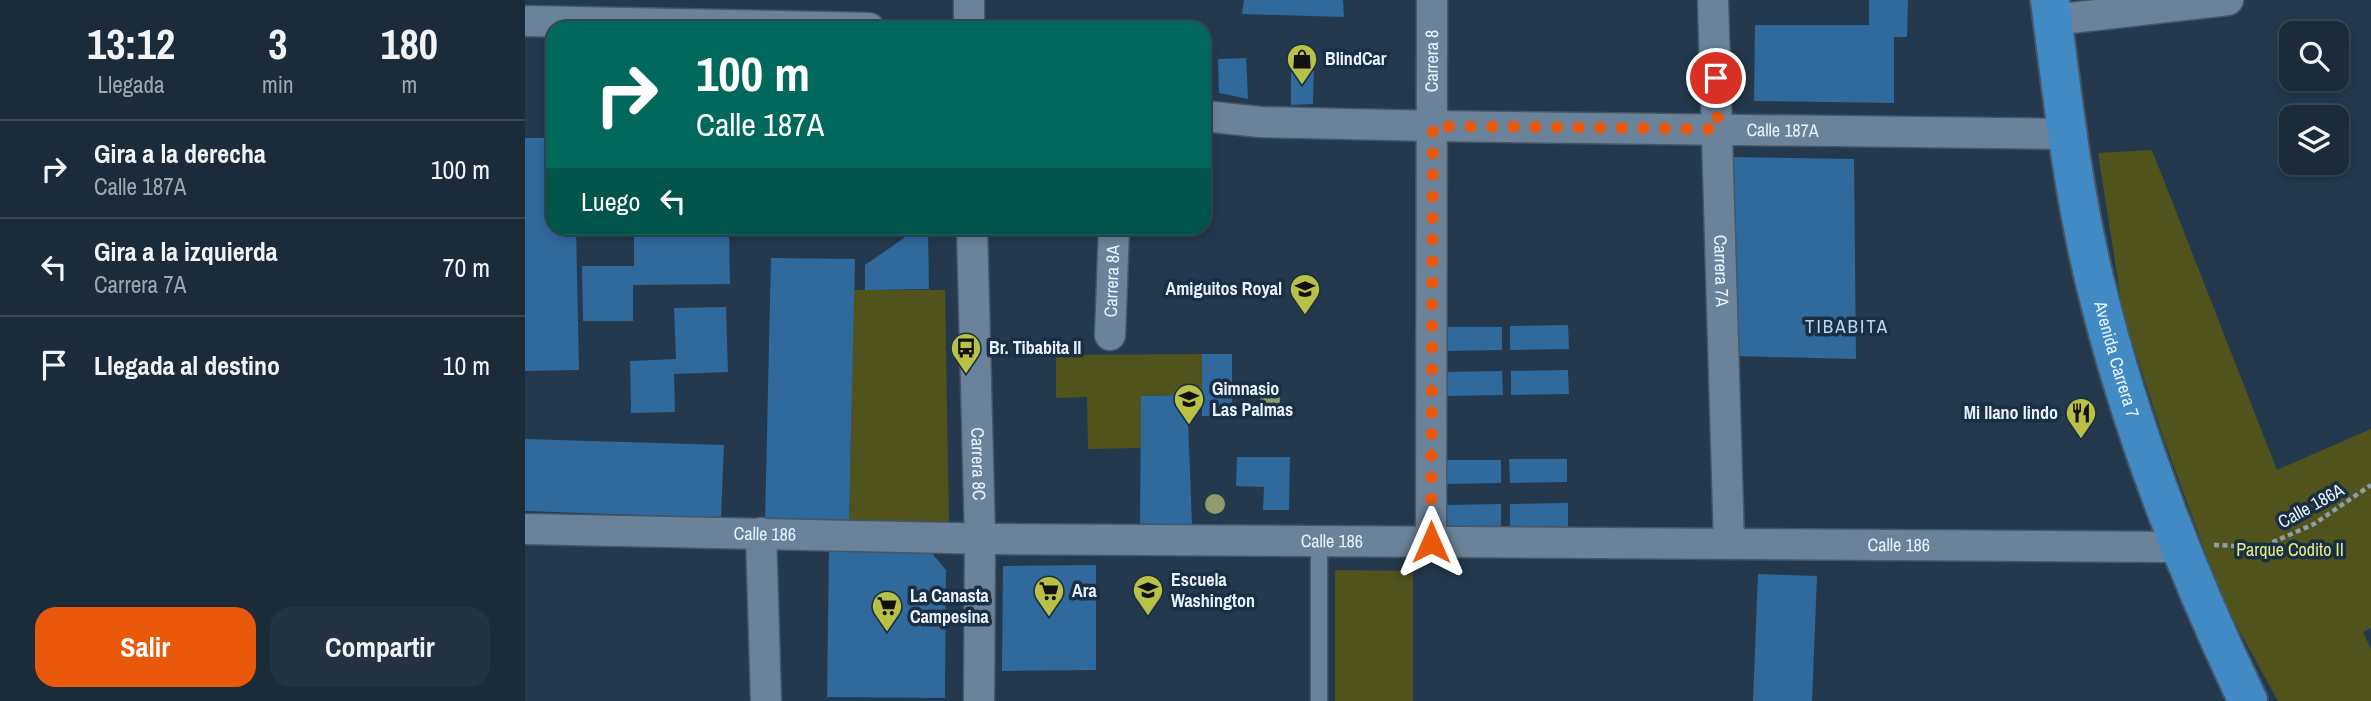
<!DOCTYPE html>
<html lang="es">
<head>
<meta charset="utf-8">
<style>
  body { margin:0; font-family:"Archivo Narrow",sans-serif; background:#243342; color:#f1f3f6; height:100vh; display:flex; flex-direction:column; font-size:26px; white-space:nowrap }
  * { box-sizing:border-box; margin:0 }
  p { font-size:23px; color:#a0a7af }
  .icon { flex:none; width:38px; height:38px; fill:none; stroke:currentColor; stroke-width:2; stroke-linecap:round; stroke-linejoin:round }
  .map { position:relative; flex:1; overflow:hidden }
  .details { display:flex; flex-direction:column; background:#1b2b3a; width:525px }
  .details>* { flex:none }
  .top-card { position:absolute; left:21px; top:21px; width:665px; height:214px; border-radius:21px; box-shadow:0 4px 10px #0003,0 0 0 2px #394754; background:#00695c; color:#fff; overflow:hidden }
  .tools { position:absolute; left:1754px; top:21px; display:grid; gap:14px }
  .tools a { display:grid; place-items:center; width:70px; height:70px; border-radius:14px; background:#1b2b3a; box-shadow:0 4px 10px #0003,0 0 0 2px #394754; font-size:35px }
  .pin { position:absolute; display:grid; place-items:center; width:60px; height:60px; color:#fff; margin:-30px; border:4px solid #fff; border-radius:50%; box-shadow:0 2px 7px #0007 }
  .me { position:absolute; width:77px; margin:-38px; rotate:0deg; stroke-linejoin:round; filter:drop-shadow(0 0 5px #0008) }
  .turn { display:flex; align-items:center; gap:24px; height:147px; padding:0 35px; font-size:32px }
  .turn .icon { width:91px; height:91px; stroke-width:2.5 }
  .turn b { display:block; font-size:49px; line-height:60px }
  .then { display:flex; align-items:center; height:66px; padding:0 35px; background:#0003; gap:14px; font-size:26px }
  .eta { display:flex; justify-content:space-evenly; align-items:center; height:119px; text-align:center }
  .eta b { font-size:42px; font-weight:700; line-height:49px }
  .action { display:flex; gap:14px; margin-top:auto; padding:14px 35px }
  .action a { flex:1; height:80px; border-radius:21px; background:#ea580c; color:#fff; font-size:28px; font-weight:700; line-height:80px; text-align:center }
  .action a+a { background:#243342; color:#f1f3f6 }
  ul { padding:0; list-style:none }
  li { display:flex; align-items:center; gap:21px; height:98px; padding:0 35px; border-top:2px solid #394754 }
  li div { flex:1 }
  li b { display:block; font-size:26px }
  li em { font-style:normal }
  main { display:flex; flex:1; min-height:0 }
  .map>svg:first-child { display:block }
  .green { fill:#50531c }
  .building { fill:#30699b }
  .lines { fill:none; stroke-linecap:round; stroke-linejoin:round }
  .lane-casing { stroke:#445768; stroke-width:19 }
  .street-casing { stroke:#445768; stroke-width:33 }
  .primary-casing { stroke:#445768; stroke-width:42 }
  .path { stroke:#8e9dac; stroke-width:4.5; stroke-dasharray:5 3.5; stroke-linecap:butt }
  .lane { stroke:#6b839a; stroke-width:16 }
  .street { stroke:#6b839a; stroke-width:30 }
  .primary { stroke:#428ac3; stroke-width:38 }
  .tree { fill:#8e9c6c }
  .route { stroke:#ea580c; stroke-width:12; stroke-dasharray:0 21.6 }
  .labels { text-anchor:middle; stroke-width:7; stroke-linejoin:round; paint-order:stroke }
  .poi-label { font-size:18px; font-weight:bold; fill:#e8f2fd; stroke:#1a2f43; text-anchor:start }
  .street-label { font-size:18px; fill:#e8f2fd; stroke:#1a2f43 }
  .park-label { font-size:18px; fill:#e5ed85; stroke:#1a2f43 }
  .neighbourhood-label { font-size:19px; letter-spacing:2px; fill:#bbd5ee; stroke:#1a2f43 }
</style>
</head>
<body>
<main>
<section class="details">
<div class="eta">
<div><b>13:12</b><p>Llegada</p></div>
<div><b>3</b><p>min</p></div>
<div><b>180</b><p>m</p></div>
</div>
<ul>
<li><svg class="icon" aria-label="right" viewBox="0 0 24 24"><path d="M7 20v-9h11M14 6l5 5-5 5"/></svg><div><b>Gira a la derecha</b><p>Calle 187A</p></div><em>100 m</em></li>
<li><svg class="icon" aria-label="left" viewBox="0 0 24 24"><path d="M17 20v-9H6M10 6l-5 5 5 5"/></svg><div><b>Gira a la izquierda</b><p>Carrera 7A</p></div><em>70 m</em></li>
<li><svg class="icon" aria-label="arrive" viewBox="0 0 24 24"><path d="M6 21V4h12l-3 4 3 4H6"/></svg><div><b>Llegada al destino</b></div><em>10 m</em></li>
</ul>
<div class="action"><a>Salir</a><a>Compartir</a></div>
</section>
<div class="map">
<svg width="1846" height="701" viewBox="0 0 1846 701">
  <rect width="100%" height="100%" fill="#24394d"/>
  <g class="green">
    <polygon points="1627,150 1752,470 1846,429 1846,628 1838,632 1846,649 1846,701 1753,701 1699,603 1638,437 1598,313 1573,153"/>
    <polygon points="329,290 420,290 424,527 324,523"/>
    <polygon points="677,354 677,395 616,396 616,448 563,449 562,397 531,398 531,355"/>
    <polygon points="810,570 888,571 888,701 810,701"/>
  </g>
  <g class="building">
    <polygon points="719,0 818,0 819,17 717,14"/>
    <polygon points="1344,0 1383,0 1382,37 1369,37 1369,103 1229,101 1230,25 1344,25"/>
    <polygon points="721,58 723,99 694,93 693,59"/>
    <polygon points="766,67 789,67 788,104 766,105"/>
    <polygon points="0,138 28,138 28,228 51,228 54,370 0,371"/>
    <polygon points="1207,157 1329,159 1331,359 1208,356"/>
    <polygon points="109,228 204,228 205,284 108,285 108,321 58,321 57,266 109,266"/>
    <polygon points="379,228 403,228 404,289 340,290 340,265 379,238"/>
    <polygon points="246,258 330,259 324,523 240,521"/>
    <polygon points="201,307 203,372 149,374 150,412 106,413 105,361 151,359 149,308"/>
    <polygon points="1043,325 1044,349 985,350 985,326"/>
    <polygon points="919,327 977,327 977,350 919,351"/>
    <rect x="677" y="354" width="30" height="62"/>
    <polygon points="1043,370 1044,394 986,395 986,371"/>
    <polygon points="977,371 978,395 920,396 920,372"/>
    <polygon points="662,395 667,524 615,525 616,396"/>
    <polygon points="0,439 199,445 196,518 0,511"/>
    <polygon points="712,457 765,457 764,510 738,510 739,487 711,486"/>
    <polygon points="984,459 1042,459 1042,482 985,483"/>
    <polygon points="918,460 976,460 976,483 918,484"/>
    <polygon points="1043,503 1043,527 985,528 985,504"/>
    <polygon points="976,504 976,528 919,529 918,505"/>
    <polygon points="304,549 405,551 421,570 420,698 302,697"/>
    <polygon points="571,565 571,670 477,671 478,566"/>
    <polygon points="1233,574 1292,576 1287,701 1228,701"/>
  </g>
  <g class="lines">
    <g class="lane-casing">
      <polyline id="lane" points="794,541 794,701"/>
    </g>
    <g class="street-casing">
      <g id="street">
        <path id="s1" d="M1188,0L1204,544"/>
        <polyline points="1528,20 1703,0"/>
        <polyline points="0,21 344,28"/>
        <polyline points="444,28 444,0"/>
        <path id="s2" d="M679,116L735,122L908,126L1541,134"/>
        <path id="s3" d="M447,228L455,539L454,701"/>
        <path id="s4" d="M585,335L589,228"/>
        <path id="s5" d="M0,529L470,539L1654,547"/>
        <polyline points="236,533 241,701"/>
        <path id="s6" d="M906,542L907,0"/>
      </g>
    </g>
    <g class="primary-casing">
      <g id="primary">
        <path id="s7" d="M1525,0C1537,93 1547,186 1569,278C1604,424 1658,565 1723,701"/>
      </g>
    </g>
    <polyline class="path" points="1689,545 1737,547 1789,524 1846,485"/>
    <use href="#lane" class="lane"/>
    <use href="#street" class="street"/>
    <use href="#primary" class="primary"/>
  </g>
  <g class="tree">
    <circle cx="745" cy="400" r="10"/>
    <circle cx="690" cy="504" r="10"/>
  </g>
  <g class="lines">
    <polyline class="route" points="906,542 908,126 1193,129 1191,78"/>
  </g>
  <defs>
    <g id="shop-pin" transform="scale(1.575)"><path d="M0 17L-7.5 6A9.5 9.5 0 1 1 7.5 6Z" fill="#b9c046" stroke="#1a2f43"/><path d="M-5-2.5h2.3a2.7 3.5 0 0 1 5.4 0H5L5.5 6h-11ZM-1.5-2.5h3a1.5 2.3 0 0 0-3 0Z" fill="#111"/></g>
    <g id="school-pin" transform="scale(1.575)"><path d="M0 17L-7.5 6A9.5 9.5 0 1 1 7.5 6Z" fill="#b9c046" stroke="#1a2f43"/><path d="M0-5L7-2L0 1L-7-2ZM-4 1L0 2.5L4 1V4Q0 6-4 4Z" fill="#111"/></g>
    <g id="bus-pin" transform="scale(1.575)"><path d="M0 17L-7.5 6A9.5 9.5 0 1 1 7.5 6Z" fill="#b9c046" stroke="#1a2f43"/><path d="M-5-6H5V4H4V6H2V4H-2V6H-4V4H-5ZM-3.5-4V0h7V-4ZM-3.5 1.2v1.5H-2V1.2ZM2 1.2v1.5H3.5V1.2Z" fill="#111"/></g>
    <g id="restaurant-pin" transform="scale(1.575)"><path d="M0 17L-7.5 6A9.5 9.5 0 1 1 7.5 6Z" fill="#b9c046" stroke="#1a2f43"/><path d="M-5-6h1v4h1v-4h1v4h1v-4h1v5L-1.5 .5V6h-2V.5L-5-1ZM5-6V6H3V1.5H1.5Q1.5-4 5-6Z" fill="#111"/></g>
    <g id="supermarket-pin" transform="scale(1.575)"><path d="M0 17L-7.5 6A9.5 9.5 0 1 1 7.5 6Z" fill="#b9c046" stroke="#1a2f43"/><path d="M-6-5.5h2.5l.6 2H6L4.5 2H-2.5L-4.4-4H-6ZM-1.5 3.2a1.3 1.3 0 1 0 .1 0ZM3 3.2a1.3 1.3 0 1 0 .1 0Z" fill="#111"/></g>
  </defs>
  <g fill-rule="evenodd">
    <use href="#shop-pin" x="777" y="59"/>
    <use href="#school-pin" x="780" y="289"/>
    <use href="#bus-pin" x="441" y="348"/>
    <use href="#school-pin" x="664" y="399"/>
    <use href="#restaurant-pin" x="1556" y="413"/>
    <use href="#school-pin" x="623" y="590"/>
    <use href="#supermarket-pin" x="524" y="591"/>
    <use href="#supermarket-pin" x="362" y="606"/>
  </g>
  <g class="labels">
    <g class="poi-label">
      <text x="800" y="65">BlindCar</text>
      <text x="757" y="295" text-anchor="end">Amiguitos Royal</text>
      <text x="464" y="354">Br. Tibabita II</text>
      <text x="687" y="395">Gimnasio<tspan x="687" dy="21">Las Palmas</tspan></text>
      <text x="1533" y="419" text-anchor="end">Mi llano lindo</text>
      <text x="646" y="586">Escuela<tspan x="646" dy="21">Washington</tspan></text>
      <text x="547" y="597">Ara</text>
      <text x="385" y="602">La Canasta<tspan x="385" dy="21">Campesina</tspan></text>
    </g>
    <g class="street-label">
      <text dy="6" stroke="none"><textPath href="#s6" startOffset="481">Carrera 8</textPath></text>
      <text dy="6" stroke="none"><textPath href="#s2" startOffset="579">Calle 187A</textPath></text>
      <text dy="6" stroke="none"><textPath href="#s1" startOffset="271">Carrera 7A</textPath></text>
      <text dy="6" stroke="none"><textPath href="#s4" startOffset="54">Carrera 8A</textPath></text>
      <text dy="6" stroke="none"><textPath href="#s7" startOffset="366">Avenida Carrera 7</textPath></text>
      <text dy="6" stroke="none"><textPath href="#s3" startOffset="236">Carrera 8C</textPath></text>
      <text transform="translate(1786 506) rotate(-29)" y="6">Calle 186A</text>
      <text dy="6" stroke="none"><textPath href="#s5" startOffset="240">Calle 186</textPath></text>
      <text dy="6" stroke="none"><textPath href="#s5" startOffset="807">Calle 186</textPath></text>
      <text dy="6" stroke="none"><textPath href="#s5" startOffset="1374">Calle 186</textPath></text>
    </g>
    <g class="park-label">
      <text x="1765" y="556">Parque Codito II</text>
    </g>
    <g class="neighbourhood-label">
      <text x="1322" y="333">TIBABITA</text>
    </g>
  </g>
</svg>
<div class="tools">
<a><svg class="icon" aria-label="search" viewBox="0 0 24 24"><circle cx="10" cy="10" r="6"/><path d="M15 15l6 6"/></svg></a>
<a><svg class="icon" aria-label="layers" viewBox="0 0 24 24"><path d="M12 4l9 5-9 5-9-5zM3 14l9 5 9-5"/></svg></a>
</div>
<div class="pin" style="left:1191px;top:78px;background:#d93025"><svg class="icon" aria-label="arrive" viewBox="0 0 24 24"><path d="M6 21V4h12l-3 4 3 4H6"/></svg></div>
<svg class="me" style="left:906px;top:542px" viewBox="-20 -20 40 40"><path d="M0-17L14 15 0 8-14 15z" fill="#ea580c" stroke="#fff" stroke-width="4"/></svg>
<div class="top-card">
<div class="turn"><svg class="icon" aria-label="right" viewBox="0 0 24 24"><path d="M7 20v-9h11M14 6l5 5-5 5"/></svg><div><b>100 m</b>Calle 187A</div></div>
<div class="then">Luego<svg class="icon" aria-label="left" viewBox="0 0 24 24"><path d="M17 20v-9H6M10 6l-5 5 5 5"/></svg></div>
</div>
</div>
</main>
</body>
</html>
